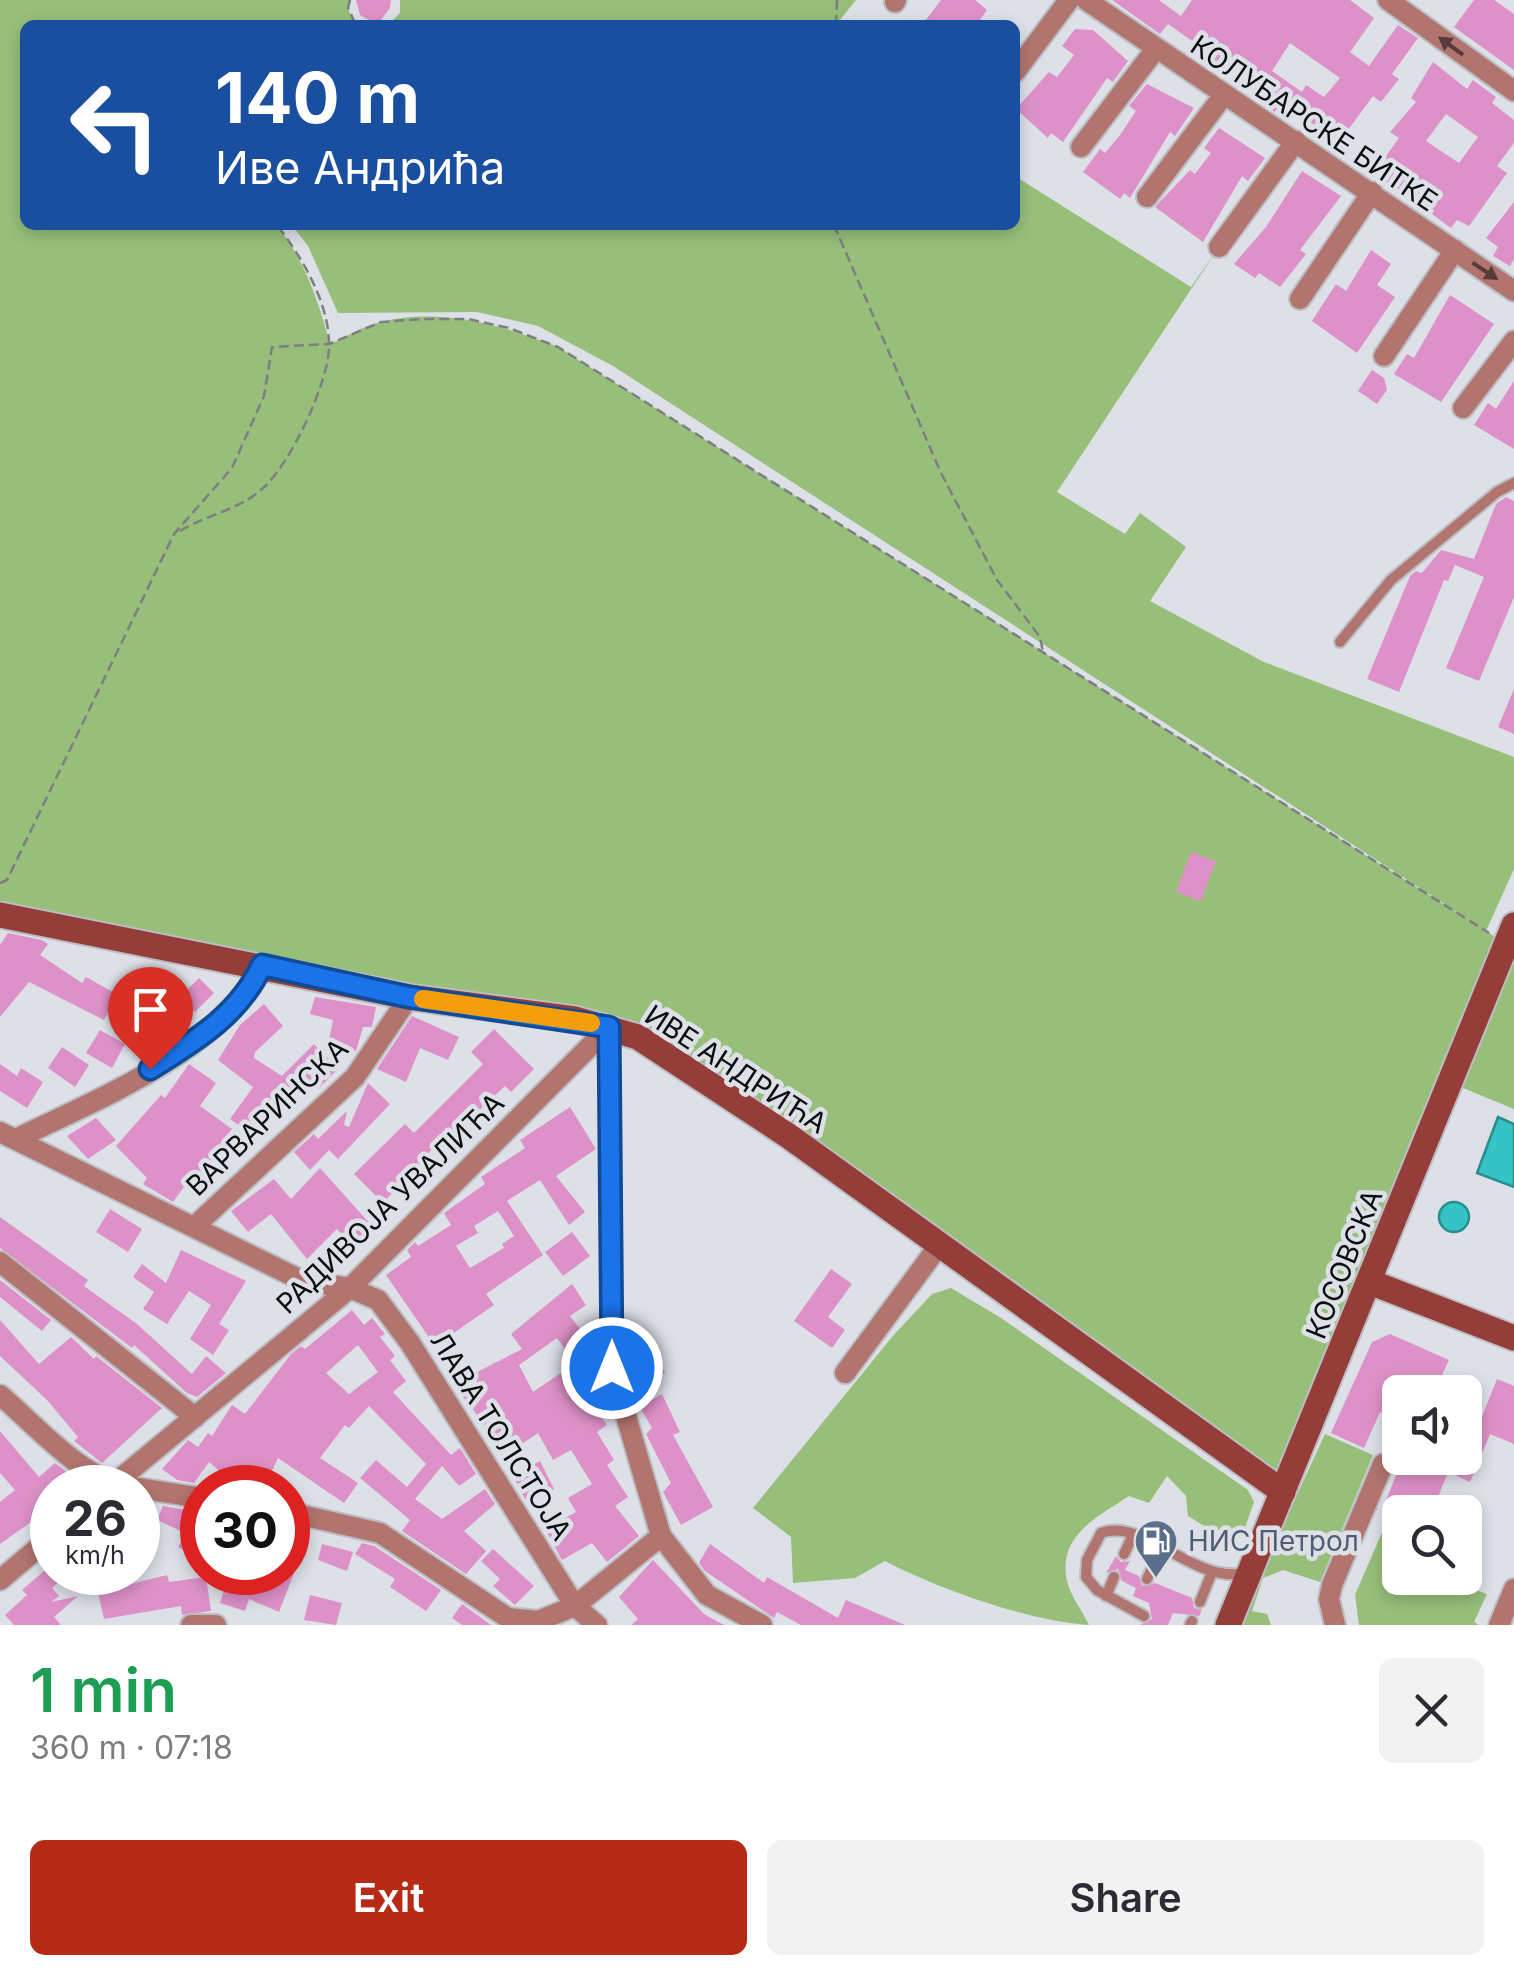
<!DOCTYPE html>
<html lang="en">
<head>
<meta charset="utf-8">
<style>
  body { margin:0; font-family:Inter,sans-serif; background:#f2f2f3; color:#2b2b33; height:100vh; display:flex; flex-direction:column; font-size:38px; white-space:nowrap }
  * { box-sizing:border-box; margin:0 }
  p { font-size:32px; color:#7c7c81 }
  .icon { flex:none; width:55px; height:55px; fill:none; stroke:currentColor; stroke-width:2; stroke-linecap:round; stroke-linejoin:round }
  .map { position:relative; height:1625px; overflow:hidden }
  .panel { display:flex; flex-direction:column; background:#fff; flex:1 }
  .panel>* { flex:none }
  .guide { position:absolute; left:20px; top:20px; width:1000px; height:210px; border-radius:15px; box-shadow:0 5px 15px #0003; background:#1a4fa0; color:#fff; overflow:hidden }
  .fabs { position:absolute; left:1382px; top:1375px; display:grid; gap:20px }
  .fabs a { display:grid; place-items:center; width:100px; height:100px; border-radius:15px; background:#fff; box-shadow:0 5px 15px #0003; font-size:50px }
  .speed { position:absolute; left:30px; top:1465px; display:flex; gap:20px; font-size:50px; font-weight:700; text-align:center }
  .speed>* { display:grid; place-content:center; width:130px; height:130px; border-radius:50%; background:#fff; box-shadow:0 5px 15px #0003; line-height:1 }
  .speed small { font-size:25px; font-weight:400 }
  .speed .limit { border:15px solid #d22; background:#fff; color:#111 }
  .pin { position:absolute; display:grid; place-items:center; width:85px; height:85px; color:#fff; margin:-102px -42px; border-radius:50% 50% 50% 0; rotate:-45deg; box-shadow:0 0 10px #0007 }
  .pin .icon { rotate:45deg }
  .me { position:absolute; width:110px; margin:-55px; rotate:0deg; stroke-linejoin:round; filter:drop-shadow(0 0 8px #0008) }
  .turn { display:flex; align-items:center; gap:35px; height:210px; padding:0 30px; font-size:45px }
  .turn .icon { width:130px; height:130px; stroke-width:2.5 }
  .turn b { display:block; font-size:70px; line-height:85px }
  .round { display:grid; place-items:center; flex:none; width:105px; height:105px; border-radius:15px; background:#f2f2f3 }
  .headline { display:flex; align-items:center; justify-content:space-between; height:170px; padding:0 30px }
  h1 { font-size:60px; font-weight:600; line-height:75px; color:#1e9e55 }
  .action { display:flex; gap:20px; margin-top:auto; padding:20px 30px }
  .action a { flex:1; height:115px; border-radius:15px; background:#b72a15; color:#fff; font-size:40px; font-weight:600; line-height:115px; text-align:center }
  .action a+a { background:#f2f2f3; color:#2b2b33 }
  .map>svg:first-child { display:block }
  .green { fill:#97bf7a }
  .water { fill:#35c3c5; stroke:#298c8e; stroke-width:2.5 }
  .building { fill:#dd91c8; fill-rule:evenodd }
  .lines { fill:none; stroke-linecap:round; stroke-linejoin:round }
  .lane-casing { stroke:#bcbec4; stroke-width:14 }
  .street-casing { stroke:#bcbec4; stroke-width:24 }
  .secondary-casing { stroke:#bcbec4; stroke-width:29 }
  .path { stroke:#7c7e83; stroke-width:2.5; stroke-dasharray:10 5; stroke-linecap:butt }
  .lane { stroke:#b2746e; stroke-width:10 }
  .street { stroke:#b2746e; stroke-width:20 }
  .secondary { stroke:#953d38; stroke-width:25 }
  .oneway { fill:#573b3a }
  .route-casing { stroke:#114b97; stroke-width:25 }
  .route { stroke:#1a73e8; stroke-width:18 }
  .slow { stroke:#f59e0b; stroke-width:18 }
  .labels { text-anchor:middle; stroke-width:9; stroke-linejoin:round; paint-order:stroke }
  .street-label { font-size:28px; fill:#0c0d0f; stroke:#dde0e7 }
  .service-label { font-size:28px; fill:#4e5e75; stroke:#dde0e7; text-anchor:start }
</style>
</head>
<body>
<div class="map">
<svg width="1514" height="1625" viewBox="0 0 1514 1625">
  <rect width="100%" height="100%" fill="#dde0e7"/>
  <g class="green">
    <path d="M0,0H350L348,9L356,25H25V225H277C305,262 318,299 330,344C346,337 363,326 381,322C440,307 503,325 558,347L1480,927L613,366L538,326L477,312L338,313L308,246L292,225H1015V176L1191,287L1219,247L1057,492L1125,534L1140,513L1186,547L1150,601L1264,662L1514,757V869L1486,931L1505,943L1514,925V1109L1451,1083L1283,1492L638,1037L0,915Z"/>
    <polygon points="400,0 856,0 840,20 843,25 388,25 400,13"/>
    <path d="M951,1288L1001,1318L1248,1490L1254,1502L1243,1533L1228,1552L1216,1544L1214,1532L1188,1516L1186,1496L1167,1476L1149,1503L1129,1496C1098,1517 1057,1535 1067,1581C1070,1595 1083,1612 1089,1625C1029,1621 938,1589 885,1561L855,1578L793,1583L791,1537L753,1508L892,1337L932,1294Z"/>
    <polygon points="1325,1434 1373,1455 1320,1582 1283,1570 1263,1578 1252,1611 1267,1614 1271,1625 1237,1625"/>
    <polygon points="1386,1523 1397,1530 1400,1578 1440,1578 1487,1594 1474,1622 1479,1625 1359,1625 1355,1595"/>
  </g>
  <g class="water">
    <polygon points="1498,1117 1514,1124 1514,1187 1477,1173"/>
    <circle cx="1454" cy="1217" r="15"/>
  </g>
  <g class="building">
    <polygon points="356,0 391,0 390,8 380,21 370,21 360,15"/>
    <polygon points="941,0 975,0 987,10 976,25 922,25"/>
    <path d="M1112,0H1159L1181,16L1192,0H1350L1374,18L1350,52L1369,66L1398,25L1418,38L1392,74L1399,79L1381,102L1373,96L1334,149L1314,134L1319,128L1281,103L1275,112L1253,97L1260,86L1222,59L1215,68L1196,56L1202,48L1168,24L1160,34ZM1290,43L1340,78L1324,97L1306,85L1302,92L1272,71Z"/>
    <polygon points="1474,0 1494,0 1514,14 1514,70 1454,27"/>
    <polygon points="1075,29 1093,30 1128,61 1113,82 1107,78 1063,142 1051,133 1048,138 1016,109 1049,72 1057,77 1074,55 1062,46"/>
    <path d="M1433,62L1467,89L1473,80L1481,86L1496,97L1492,103L1514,120V143L1497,166L1507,173L1469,226L1457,220L1451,228L1432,214L1434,211L1373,174L1399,138L1390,132L1416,102L1411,98ZM1446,114L1478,137L1459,163L1426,141Z"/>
    <polygon points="1147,84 1194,108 1175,136 1170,132 1130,198 1124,193 1120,199 1083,172 1100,149 1105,153 1120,135 1136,111 1129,106"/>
    <polygon points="1219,128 1265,158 1248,181 1242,176 1203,242 1155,207 1190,170 1195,174 1211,153 1204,148"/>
    <polygon points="1302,171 1341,196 1300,250 1306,254 1280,287 1259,273 1255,278 1234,264 1266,227"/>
    <polygon points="1514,202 1514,259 1510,266 1493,256 1498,247 1486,238"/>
    <polygon points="1371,250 1391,264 1377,285 1395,297 1357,353 1312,321 1336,284 1346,291"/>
    <polygon points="1450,295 1494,324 1441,402 1394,374 1407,354 1414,358"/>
    <polygon points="1372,370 1384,378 1387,390 1377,404 1358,391"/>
    <polygon points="1514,381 1514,449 1474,425 1488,403 1496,409"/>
    <polygon points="1506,497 1514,501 1514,597 1479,681 1446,668 1484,577 1455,565 1448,581 1444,580 1399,692 1367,679 1410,576 1416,571 1422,573 1441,550 1474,559 1496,504"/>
    <polygon points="1514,689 1514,734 1498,727"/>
    <polygon points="1191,852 1216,861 1201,901 1176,892"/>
    <polygon points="8,933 42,940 48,944 40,955 82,983 86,977 118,995 104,1020 29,982 0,1017 0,945"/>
    <polygon points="199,978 214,993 195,1012 180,997"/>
    <polygon points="315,997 376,1007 372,1027 363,1027 356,1051 328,1045 333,1020 310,1014"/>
    <polygon points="264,1004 283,1026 255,1052 254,1058 282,1076 314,1044 338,1069 318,1089 304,1075 283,1107 274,1101 250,1133 230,1119 253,1087 218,1060 240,1025"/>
    <polygon points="412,1016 459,1037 448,1060 420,1048 406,1082 377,1069"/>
    <polygon points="494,1029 534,1069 511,1092 505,1086 446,1142 442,1138 383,1203 354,1174 405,1124 414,1133 483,1064 471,1052"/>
    <polygon points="100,1030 125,1044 112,1068 86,1053"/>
    <polygon points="62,1047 89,1065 75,1087 48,1068"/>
    <polygon points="0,1064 17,1076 21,1068 43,1082 27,1108 0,1091"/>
    <polygon points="189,1064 216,1083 200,1106 232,1129 214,1154 219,1158 204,1181 193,1174 173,1202 143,1184 147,1178 116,1146 161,1095 165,1098"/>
    <polygon points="368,1083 390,1104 338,1159 329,1150 310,1170 294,1152 314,1134 318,1139 347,1111 344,1125 349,1127"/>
    <path d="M570,1107L596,1149L556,1176L585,1212L569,1225L540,1180L507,1201L543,1255L486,1294L494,1305L435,1346L386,1275L411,1257L407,1250L415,1242L418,1246L451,1225L444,1213L485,1184L481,1177L525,1148L520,1140ZM498,1211L514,1236L502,1244L504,1248L470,1268L456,1246L478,1233L474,1226Z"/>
    <polygon points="96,1118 116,1140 88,1159 67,1136"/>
    <polygon points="320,1168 372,1226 351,1245 337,1229 307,1259 271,1214 248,1232 231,1211 274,1179 291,1199"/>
    <polygon points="110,1209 142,1229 128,1252 96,1232"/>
    <polygon points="0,1217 88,1280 84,1286 137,1324 192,1374 206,1356 226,1373 197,1397 187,1393 134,1345 132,1348 0,1248"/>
    <polygon points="572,1232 590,1256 563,1276 545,1252"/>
    <polygon points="181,1250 246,1281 219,1324 229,1330 213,1355 190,1339 211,1305 189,1291 167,1324 143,1309 154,1292 133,1277 142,1264 166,1283"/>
    <polygon points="831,1269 852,1284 828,1317 845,1330 832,1348 794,1321"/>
    <polygon points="0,1280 51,1320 42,1331 0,1297"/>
    <polygon points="572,1284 586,1305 570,1316 592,1345 572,1359 557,1338 519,1365 533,1392 580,1360 597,1386 585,1394 607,1425 597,1432 614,1460 607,1465 628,1497 615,1506 639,1536 607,1562 592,1543 562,1560 545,1529 576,1512 568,1498 592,1484 571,1450 553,1460 538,1433 507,1454 448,1377 468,1361 477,1372 522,1349 511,1334"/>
    <path d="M352,1310L364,1325L372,1318L385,1334L380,1337L395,1356L390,1360L406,1381L393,1392L451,1455L460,1448L476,1474L459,1486L442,1466L415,1499L442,1519L485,1489L495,1504L464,1531L486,1551L466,1574L402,1531L410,1520L360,1478L376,1460L407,1487L426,1464L369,1406L349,1428L345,1425L320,1458L358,1483L344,1503L278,1458L264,1488H239L209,1462L194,1483L177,1480L162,1469L188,1440L198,1447L208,1433L212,1436L232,1405L245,1414L291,1354L301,1346L305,1349ZM358,1345L378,1372L349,1394L326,1373Z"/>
    <polygon points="0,1320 39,1364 71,1337 94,1359 96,1356 162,1408 102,1463 74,1441 78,1437 47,1400 0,1356"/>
    <polygon points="1390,1334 1449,1360 1434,1392 1400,1392 1400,1421 1380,1412 1364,1448 1331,1433 1372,1342"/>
    <polygon points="657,1355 665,1373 647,1381 639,1363"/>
    <polygon points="1497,1379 1514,1386 1514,1444 1490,1434 1470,1482 1448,1472 1432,1512 1394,1512 1383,1508 1403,1458 1430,1465 1433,1458 1465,1458 1465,1424 1477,1429"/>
    <polygon points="662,1394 680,1432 673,1435 713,1507 681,1525 663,1492 671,1483 646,1434 652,1428 640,1407"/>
    <polygon points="0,1431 39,1477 55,1463 68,1473 52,1488 52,1507 0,1544 0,1502 15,1490 0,1473"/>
    <polygon points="540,1461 554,1489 527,1503 513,1475"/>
    <polygon points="163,1506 192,1511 189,1518 202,1525 202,1559 178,1547 185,1533 157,1520"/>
    <polygon points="362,1543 374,1546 441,1590 426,1611 390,1587 395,1579 355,1554"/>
    <polygon points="322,1544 353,1552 347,1571 318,1560"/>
    <polygon points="710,1544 764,1583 767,1577 838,1618 846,1600 905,1625 801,1625 777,1612 774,1618 705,1571 699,1563"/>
    <polygon points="288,1548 302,1552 279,1612 249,1599 245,1611 220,1603 229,1574 288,1572"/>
    <polygon points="493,1549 534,1586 515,1605 493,1586 500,1579 481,1561"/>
    <polygon points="1116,1556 1121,1562 1130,1561 1125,1570 1139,1576 1142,1586 1155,1583 1192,1598 1194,1608 1202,1610 1199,1616 1173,1613 1168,1625 1140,1625 1152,1619 1149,1603 1133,1596 1136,1588 1122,1581 1118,1569 1106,1573"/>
    <polygon points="653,1560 704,1614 724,1625 631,1625 638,1619 619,1597"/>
    <polygon points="52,1564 52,1572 70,1572 52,1588 59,1596 51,1602 78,1596 54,1617 61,1625 14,1625 5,1615 27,1595 22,1590"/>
    <polygon points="167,1575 169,1582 206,1577 211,1611 182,1615 181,1606 104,1619 98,1592"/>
    <polygon points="310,1595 342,1603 336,1625 304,1620"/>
    <polygon points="462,1604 491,1625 462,1625 452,1618"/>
  </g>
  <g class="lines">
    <g class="lane-casing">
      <g id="lane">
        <polyline points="1340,642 1391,580 1497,492 1514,483"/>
        <polyline points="1124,1554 1133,1535"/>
        <polyline points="1147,1579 1161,1549"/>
        <polyline points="1106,1596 1114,1577"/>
        <polyline points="1200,1602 1212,1572"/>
        <path d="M1144,1616L1097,1590L1086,1577L1087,1560L1101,1533C1143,1517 1194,1584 1244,1573"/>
        <polyline points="1190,1625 1192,1621"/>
      </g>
    </g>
    <g class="street-casing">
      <g id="street">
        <polyline points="1086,0 1514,291"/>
        <polyline points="1388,0 1514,91"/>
        <polyline points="895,2 896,0"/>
        <polyline points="1015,72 1069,0"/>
        <polyline points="1081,147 1155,50"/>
        <polyline points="1147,197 1223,96"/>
        <polyline points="1219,247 1296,141"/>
        <polyline points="1300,299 1372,192"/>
        <polyline points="1384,356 1455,250"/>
        <polyline points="1463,408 1514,341"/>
        <polyline points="609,1027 612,1368 661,1536 707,1595 762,1625"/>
        <polyline points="0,1132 303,1281 350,1288 378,1300 410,1343 575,1606 597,1625"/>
        <path d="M16,1139C97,1099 222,1051 262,965"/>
        <polyline points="196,1225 355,1077 409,997"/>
        <polyline points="0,1262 195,1417"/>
        <polyline points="845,1373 940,1244"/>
        <path d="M0,1395C38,1427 82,1480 132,1488"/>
        <polyline points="109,1488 350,1288 609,1027"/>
        <polyline points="138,1488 202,1498"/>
        <polyline points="288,1512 380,1533 508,1618 538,1621 575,1606 661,1536"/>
        <polyline points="0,1580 52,1536"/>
        <polyline points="191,1625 216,1625"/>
        <polyline points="1335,1625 1329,1599 1332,1585 1383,1464"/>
        <polyline points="1499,1625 1514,1589"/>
      </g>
    </g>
    <g class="secondary-casing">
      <g id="secondary">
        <polyline points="0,915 409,997 575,1019 638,1037 790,1137 1283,1492"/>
        <polyline points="1370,1282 1514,1338"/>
        <polyline points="1228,1625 1514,925"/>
      </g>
    </g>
    <g class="path">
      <polyline points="350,0 348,8 356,25"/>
      <polyline points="836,25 837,0"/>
      <polyline points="834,225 941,473 997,580 1040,637 1043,652"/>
      <path d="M180,531C206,515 239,510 262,489C290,465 330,381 329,344C329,302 301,256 277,225"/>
      <polyline points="0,883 7,880 174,534 232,468 264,396 272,347 329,344 381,322 422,319 468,319 509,328 558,347 1489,933"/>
    </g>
    <use href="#lane" class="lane"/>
    <use href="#street" class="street"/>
    <use href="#secondary" class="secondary"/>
  </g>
  <defs><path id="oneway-solid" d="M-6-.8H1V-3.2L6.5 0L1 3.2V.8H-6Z" transform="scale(2.5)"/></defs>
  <g class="oneway">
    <use href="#oneway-solid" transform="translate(1451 46) rotate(-144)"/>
    <use href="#oneway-solid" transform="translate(1485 271) rotate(34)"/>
  </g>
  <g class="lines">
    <g class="route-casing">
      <path id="route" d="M150,1069C195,1041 239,1015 262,965L409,997L609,1027L612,1368"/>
    </g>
    <use href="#route" class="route"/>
    <polyline class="slow" points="423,999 591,1023"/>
  </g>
  <defs>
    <g id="fuel-pin" transform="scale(2.25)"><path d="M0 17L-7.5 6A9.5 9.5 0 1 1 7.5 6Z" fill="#5c6f8a" stroke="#dde0e7"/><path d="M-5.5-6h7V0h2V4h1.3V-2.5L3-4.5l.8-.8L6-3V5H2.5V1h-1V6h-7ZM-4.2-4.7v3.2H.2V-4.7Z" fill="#fff"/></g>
  </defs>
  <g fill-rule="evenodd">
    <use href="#fuel-pin" x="1156" y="1541"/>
  </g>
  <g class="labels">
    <g class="street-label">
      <text transform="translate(1314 123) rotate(34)" y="10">КОЛУБАРСКЕ БИТКЕ</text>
      <text transform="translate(736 1069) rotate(33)" y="10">ИВЕ АНДРИЋА</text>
      <text transform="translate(267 1117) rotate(-44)" y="10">ВАРВАРИНСКА</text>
      <text transform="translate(390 1203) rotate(-44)" y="10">РАДИВОЈА УВАЛИЋА</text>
      <text transform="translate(1344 1264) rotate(-68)" y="10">КОСОВСКА</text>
      <text transform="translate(501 1436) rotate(58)" y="10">ЛАВА ТОЛСТОЈА</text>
    </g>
    <g class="service-label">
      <text x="1188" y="1551">НИС Петрол</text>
    </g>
  </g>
</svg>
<div class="fabs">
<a><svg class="icon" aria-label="sound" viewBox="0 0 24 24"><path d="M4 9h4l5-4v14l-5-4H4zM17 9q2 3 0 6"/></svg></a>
<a><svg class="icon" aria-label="search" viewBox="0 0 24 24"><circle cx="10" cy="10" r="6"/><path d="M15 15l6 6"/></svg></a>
</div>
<div class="speed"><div>26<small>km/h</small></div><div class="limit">30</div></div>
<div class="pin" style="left:150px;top:1069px;background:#d93025"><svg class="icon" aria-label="arrive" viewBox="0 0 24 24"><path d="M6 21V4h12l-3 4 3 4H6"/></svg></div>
<svg class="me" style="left:612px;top:1368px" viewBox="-20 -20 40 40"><circle r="17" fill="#1a73e8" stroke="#fff" stroke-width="3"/><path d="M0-11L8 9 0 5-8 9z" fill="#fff"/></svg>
<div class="guide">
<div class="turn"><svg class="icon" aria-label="left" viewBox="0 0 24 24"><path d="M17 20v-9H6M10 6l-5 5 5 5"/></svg><div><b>140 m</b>Иве Андрића</div></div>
</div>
</div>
<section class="panel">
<div class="headline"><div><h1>1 min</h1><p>360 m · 07:18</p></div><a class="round"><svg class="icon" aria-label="close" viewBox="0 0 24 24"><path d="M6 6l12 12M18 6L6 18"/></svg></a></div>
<div class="action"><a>Exit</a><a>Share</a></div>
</section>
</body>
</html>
